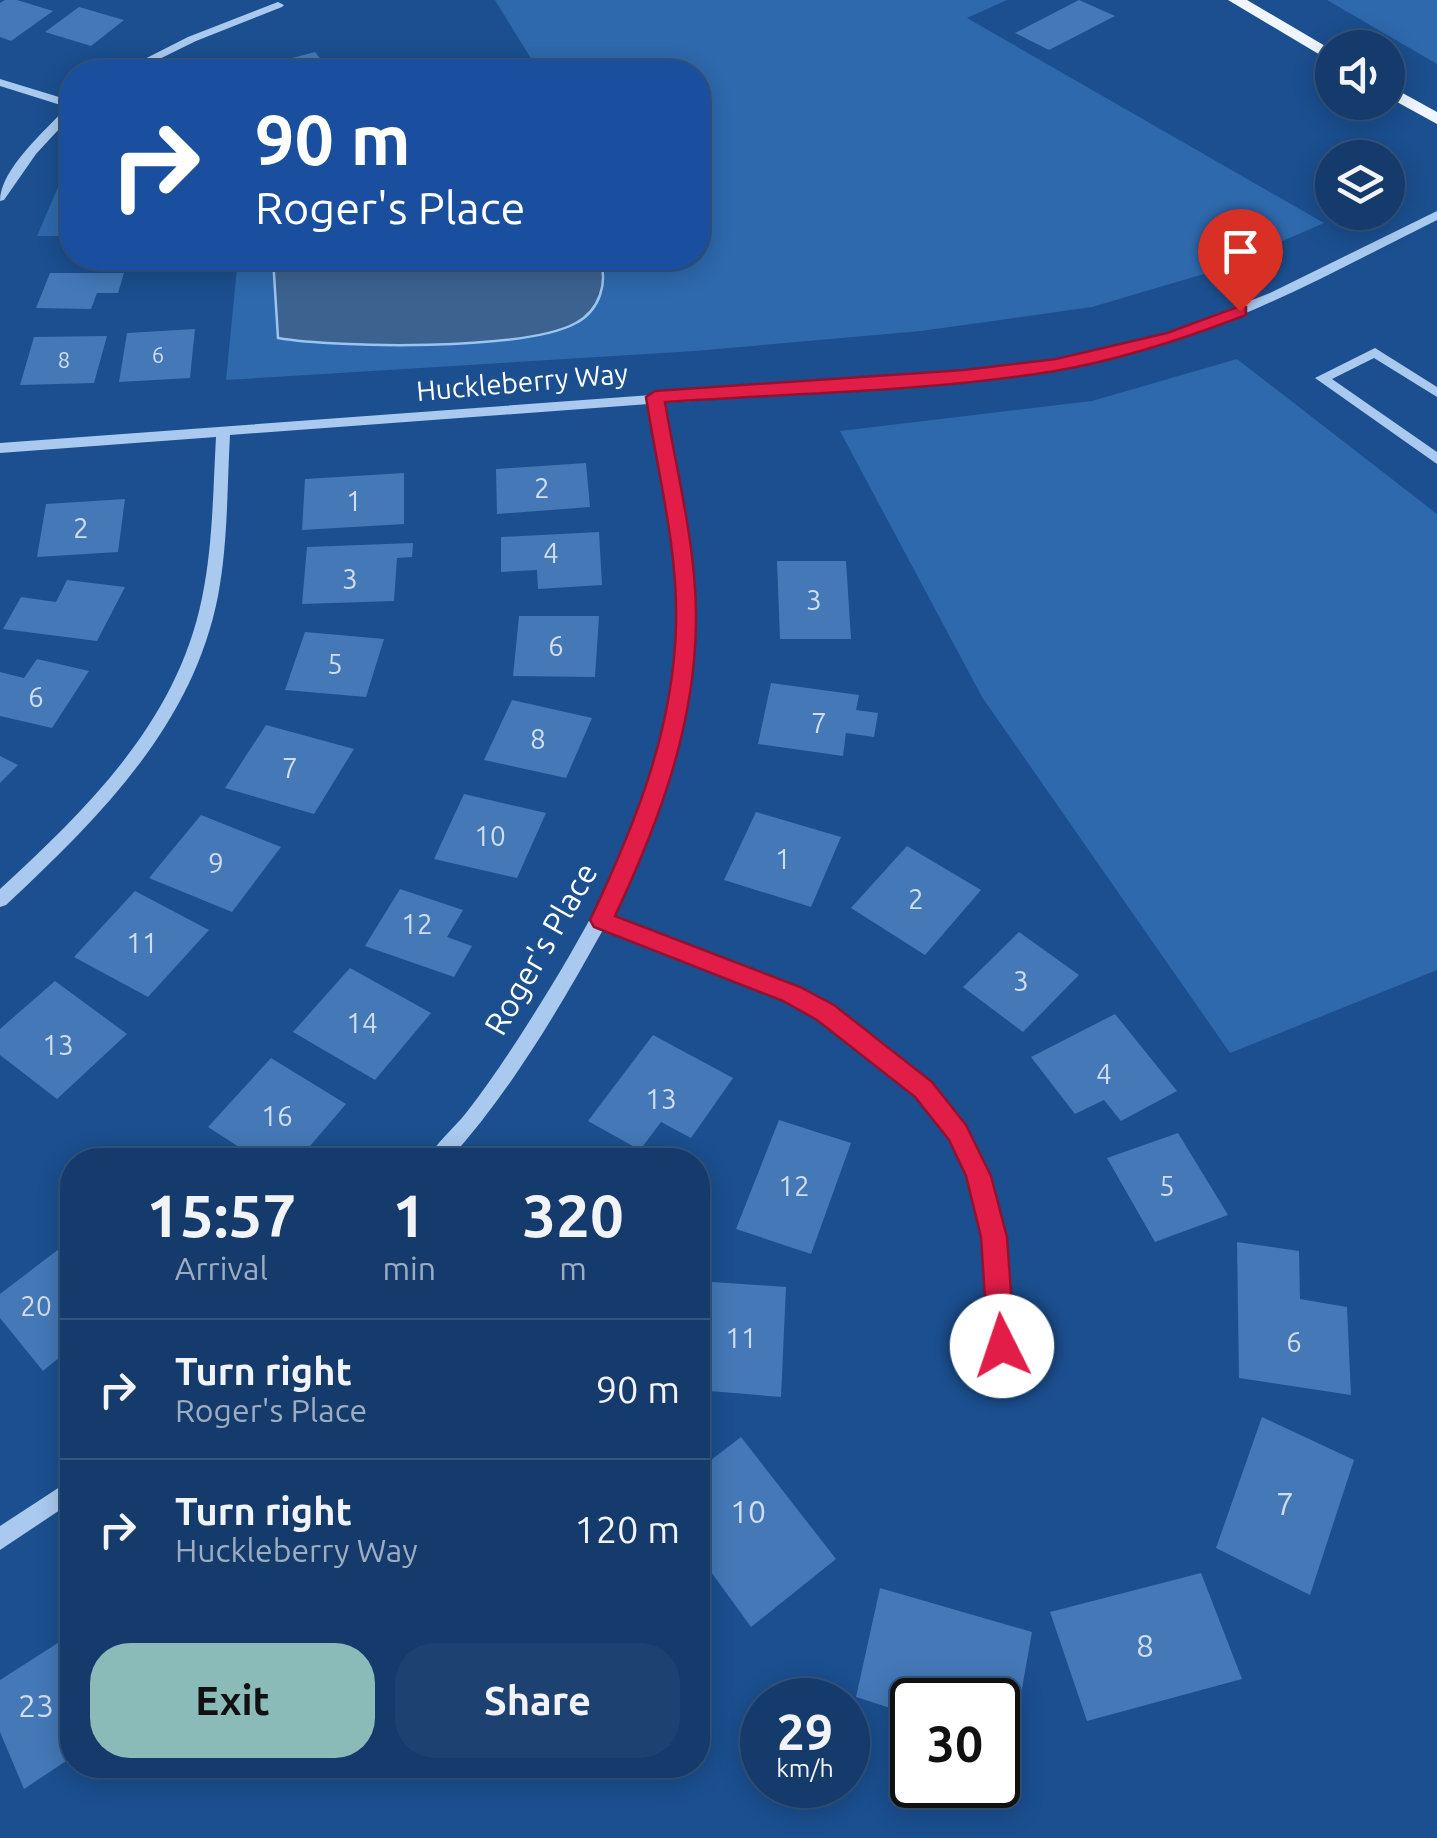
<!DOCTYPE html>
<html lang="en">
<head>
<meta charset="utf-8">
<style>
  body { margin:0; font-family:Ubuntu,sans-serif; background:#1d4271; color:#f1f3f6; height:100vh; display:flex; flex-direction:column; font-size:38px; white-space:nowrap }
  * { box-sizing:border-box; margin:0 }
  p { font-size:32px; color:#9dadc1 }
  .icon { flex:none; width:55px; height:55px; fill:none; stroke:currentColor; stroke-width:2; stroke-linecap:round; stroke-linejoin:round }
  .map { position:relative; flex:1; overflow:hidden }
  .sheet { position:absolute; left:60px; top:1148px; width:650px; height:630px; display:flex; flex-direction:column; background:#143b6b; border-radius:40px; box-shadow:0 5px 25px #0003,0 0 0 2px #33557e }
  .sheet>* { flex:none }
  .banner { position:absolute; left:60px; top:60px; width:650px; height:210px; border-radius:40px; box-shadow:0 5px 25px #0003,0 0 0 2px #33557e; background:#1a4fa0; color:#fff; overflow:hidden }
  .fabs { position:absolute; left:1315px; top:30px; display:grid; gap:20px }
  .fabs a { display:grid; place-items:center; width:90px; height:90px; border-radius:50%; background:#143b6b; box-shadow:0 5px 25px #0003,0 0 0 2px #33557e; font-size:50px }
  .speed { position:absolute; left:740px; top:1678px; display:flex; gap:20px; font-size:50px; font-weight:700; text-align:center }
  .speed>* { display:grid; place-content:center; width:130px; height:130px; border-radius:50%; background:#143b6b; box-shadow:0 5px 25px #0003,0 0 0 2px #33557e; line-height:1 }
  .speed small { font-size:25px; font-weight:400 }
  .speed .limit { border:5px solid #111; border-radius:15px; background:#fff; color:#111 }
  .pin { position:absolute; display:grid; place-items:center; width:85px; height:85px; color:#fff; margin:-102px -42px; border-radius:50% 50% 50% 0; rotate:-45deg; box-shadow:0 0 10px #0007 }
  .pin .icon { rotate:45deg }
  .me { position:absolute; width:110px; margin:-55px; rotate:356deg; stroke-linejoin:round; filter:drop-shadow(0 0 8px #0008) }
  .turn { display:flex; align-items:center; gap:35px; height:210px; padding:0 30px; font-size:45px }
  .turn .icon { width:130px; height:130px; stroke-width:2.5 }
  .turn b { display:block; font-size:70px; line-height:85px }
  .eta { display:flex; justify-content:space-evenly; align-items:center; height:170px; text-align:center }
  .eta b { font-size:60px; font-weight:700; line-height:70px }
  .button { display:flex; gap:20px; margin-top:auto; padding:20px 30px }
  .button a { flex:1; height:115px; border-radius:40px; background:#8bbbb9; color:#111; font-size:40px; font-weight:700; line-height:115px; text-align:center }
  .button a+a { background:#1d4271; color:#f1f3f6 }
  ul { padding:0; list-style:none }
  li { display:flex; align-items:center; gap:30px; height:140px; padding:0 30px; border-top:2px solid #33557e }
  li div { flex:1 }
  li b { display:block; font-size:38px }
  li em { font-style:normal }
  .map>svg:first-child { display:block }
  .green { fill:#2e69ad }
  .water { fill:#3c6290; stroke:#9cc4f0; stroke-width:2.5 }
  .building { fill:#4478b7 }
  .lines { fill:none; stroke-linecap:round; stroke-linejoin:round }
  .minor { fill:#a9c9ee; fill-rule:evenodd }
  .major { fill:#f0f6ff; fill-rule:evenodd }
  .route { fill:#e11d48; stroke:#92132f; stroke-width:2.5 }
  .labels { text-anchor:middle; stroke-width:10; stroke-linejoin:round; paint-order:stroke }
  .far-number-label { font-size:22px; fill:#d0dded }
  .far-street-label { font-size:28px; fill:#fff; stroke:#1b4f8f }
  .number-label { font-size:28px; fill:#d0dded }
  .street-label { font-size:32px; fill:#fff; stroke:#1b4f8f }
  .near-number-label { font-size:32px; fill:#d0dded }
</style>
</head>
<body>
<div class="map">
<svg width="1437" height="1838" viewBox="0 0 1437 1838">
  <rect width="100%" height="100%" fill="#1b4f8f"/>
  <g class="green">
    <polygon points="495,0 1007,0 967,18 1324,223 1214,271 1092,307 921,331 695,351 226,380 238,258 698,258 698,72 417,72 434,58 535,65"/>
    <polygon points="1327,0 1437,0 1437,64"/>
    <polygon points="71,157 72,236 37,236"/>
    <polygon points="1237,359 1437,514 1437,970 1230,1053 982,697 840,431 1092,401"/>
  </g>
  <path class="water" d="M273,258H600C608,283 600,310 576,323C525,351 337,348 278,338Z"/>
  <g class="building">
    <polygon points="5,0 17,0 53,11 11,41 0,37 0,3"/>
    <polygon points="1079,0 1115,16 1049,50 1015,33"/>
    <polygon points="79,7 124,20 91,46 45,32"/>
    <polygon points="315,52 331,72 242,72 242,71"/>
    <polygon points="50,273 124,273 118,293 97,293 91,309 36,308"/>
    <polygon points="195,329 190,378 119,382 127,333"/>
    <polygon points="107,336 94,383 20,385 34,337"/>
    <polygon points="586,463 590,507 497,514 496,469"/>
    <polygon points="404,473 404,524 302,530 305,479"/>
    <polygon points="125,499 118,552 37,557 46,504"/>
    <polygon points="599,532 602,585 538,589 537,570 501,572 501,537"/>
    <polygon points="413,543 412,557 397,558 394,601 302,604 307,547"/>
    <polygon points="777,561 846,561 851,639 780,639"/>
    <polygon points="67,580 125,587 97,641 3,629 21,597 56,602"/>
    <polygon points="519,616 599,616 595,677 513,676"/>
    <polygon points="305,632 384,639 366,697 285,690"/>
    <polygon points="37,659 89,671 52,728 0,716 0,672 24,678"/>
    <polygon points="771,683 859,695 856,710 878,713 874,737 846,733 843,756 758,744"/>
    <polygon points="512,700 592,718 566,778 484,760"/>
    <polygon points="266,725 354,749 314,814 225,788"/>
    <polygon points="0,756 18,765 0,783"/>
    <polygon points="464,794 546,813 517,878 434,859"/>
    <polygon points="756,812 841,837 811,907 724,880"/>
    <polygon points="201,815 281,847 232,912 149,878"/>
    <polygon points="907,846 981,890 925,955 851,908"/>
    <polygon points="400,889 463,910 447,937 472,946 454,977 365,946"/>
    <polygon points="135,891 209,930 148,997 74,957"/>
    <polygon points="1019,932 1079,975 1023,1032 963,987"/>
    <polygon points="350,968 431,1013 375,1080 293,1032"/>
    <polygon points="55,981 127,1034 57,1099 0,1055 0,1029"/>
    <polygon points="1115,1014 1177,1091 1121,1121 1104,1100 1075,1114 1031,1057"/>
    <polygon points="653,1035 733,1078 691,1138 661,1122 640,1150 588,1121"/>
    <polygon points="271,1058 346,1104 298,1160 259,1160 208,1127"/>
    <polygon points="779,1120 851,1143 811,1254 736,1229"/>
    <polygon points="1178,1133 1228,1215 1155,1242 1107,1158"/>
    <polygon points="72,1239 72,1347 43,1371 0,1318 0,1294"/>
    <polygon points="1237,1242 1299,1251 1300,1299 1347,1307 1351,1395 1239,1378"/>
    <polygon points="698,1281 786,1287 781,1397 698,1390"/>
    <polygon points="1262,1417 1354,1460 1310,1595 1216,1548"/>
    <polygon points="741,1437 836,1559 751,1627 698,1554 698,1470"/>
    <polygon points="1201,1573 1242,1679 1087,1721 1050,1612"/>
    <polygon points="880,1588 1032,1632 1012,1745 998,1740 998,1700 912,1700 912,1715 856,1697"/>
    <polygon points="72,1634 72,1757 24,1789 0,1732 0,1680"/>
  </g>
  <g class="lines">
    <g class="minor">
      <polygon points="278,2 284,5 282,7 196,41 133,72 119,72 188,37"/>
      <path d="M0,79L72,101V115L36,154L4,200L0,201C0,169 46,130 67,107L0,86Z"/>
      <path d="M1437,211V220C1344,266 1253,318 1153,346C1062,372 969,380 875,387C804,392 734,398 663,403C675,466 689,528 693,592C700,707 661,815 610,916C756,969 945,1028 994,1195C1009,1244 1009,1296 1012,1346L1009,1353L1002,1356L995,1353L992,1346C989,1295 989,1243 975,1194C929,1039 739,978 604,928C559,1009 511,1091 449,1160H427C436,1143 454,1128 466,1113C488,1085 508,1055 527,1025C610,895 686,752 678,593C675,529 661,466 649,404L230,435C227,489 228,543 218,596C193,725 99,818 6,905L0,907V889C89,807 177,721 202,598C213,545 213,490 216,437L0,453V443L963,372L1070,357L1168,333L1270,293Z"/>
      <polygon points="1375,348 1437,387 1437,397 1374,358 1332,379 1437,452 1437,464 1315,378"/>
      <polygon points="72,1479 72,1502 0,1550 0,1526"/>
    </g>
    <g class="major">
      <polygon points="1228,0 1247,0 1332,50 1332,62"/>
      <polygon points="1388,85 1437,112 1437,124 1388,97"/>
    </g>
  </g>
  <path class="route" d="M1240,306L1246,307V315C1184,339 1120,360 1055,371C927,392 794,393 665,402C677,474 697,549 696,622C695,727 659,822 615,916L800,987L834,1005L932,1082L966,1125L991,1176L1007,1237L1015,1346L1011,1355L1002,1359L992,1355L988,1346L981,1237L966,1176L949,1140L915,1097L817,1020L783,1001L594,927L590,920C635,825 674,729 676,623C678,548 657,470 646,397L655,391L964,370L1056,359L1167,333Z"/>
  <g class="labels">
    <g class="far-number-label">
      <text x="158" y="363">6</text>
      <text x="64" y="368">8</text>
    </g>
    <g class="far-street-label">
      <text transform="translate(522 382) rotate(-5)" y="10">Huckleberry Way</text>
    </g>
    <g class="number-label">
      <text x="542" y="498">2</text>
      <text x="354" y="511">1</text>
      <text x="81" y="538">2</text>
      <text x="551" y="563">4</text>
      <text x="350" y="589">3</text>
      <text x="814" y="610">3</text>
      <text x="556" y="656">6</text>
      <text x="335" y="674">5</text>
      <text x="36" y="707">6</text>
      <text x="819" y="733">7</text>
      <text x="538" y="749">8</text>
      <text x="290" y="778">7</text>
      <text x="490" y="846">10</text>
      <text x="783" y="869">1</text>
      <text x="216" y="873">9</text>
      <text x="916" y="909">2</text>
      <text x="417" y="934">12</text>
      <text x="142" y="953">11</text>
      <text x="1021" y="991">3</text>
      <text x="362" y="1033">14</text>
      <text x="58" y="1055">13</text>
      <text x="1104" y="1084">4</text>
      <text x="661" y="1109">13</text>
      <text x="277" y="1126">16</text>
      <text x="794" y="1196">12</text>
      <text x="1167" y="1196">5</text>
      <text x="36" y="1316">20</text>
      <text x="741" y="1348">11</text>
      <text x="1294" y="1352">6</text>
    </g>
    <g class="street-label">
      <text transform="translate(541 949) rotate(-60)" y="11">Roger's Place</text>
    </g>
    <g class="near-number-label">
      <text x="1285" y="1515">7</text>
      <text x="748" y="1523">10</text>
      <text x="1145" y="1657">8</text>
      <text x="36" y="1717">23</text>
    </g>
  </g>
</svg>
<div class="fabs">
<a><svg class="icon" aria-label="sound" viewBox="0 0 24 24"><path d="M4 9h4l5-4v14l-5-4H4zM17 9q2 3 0 6"/></svg></a>
<a><svg class="icon" aria-label="layers" viewBox="0 0 24 24"><path d="M12 4l9 5-9 5-9-5zM3 14l9 5 9-5"/></svg></a>
</div>
<div class="speed"><div>29<small>km/h</small></div><div class="limit">30</div></div>
<div class="pin" style="left:1240px;top:311px;background:#d93025"><svg class="icon" aria-label="arrive" viewBox="0 0 24 24"><path d="M6 21V4h12l-3 4 3 4H6"/></svg></div>
<svg class="me" style="left:1002px;top:1346px" viewBox="-20 -20 40 40"><circle r="19" fill="#fff"/><path d="M0-13L10 11 0 6-10 11z" fill="#e11d48"/></svg>
<div class="banner">
<div class="turn"><svg class="icon" aria-label="right" viewBox="0 0 24 24"><path d="M7 20v-9h11M14 6l5 5-5 5"/></svg><div><b>90 m</b>Roger's Place</div></div>
</div>
<section class="sheet">
<div class="eta">
<div><b>15:57</b><p>Arrival</p></div>
<div><b>1</b><p>min</p></div>
<div><b>320</b><p>m</p></div>
</div>
<ul>
<li><svg class="icon" aria-label="right" viewBox="0 0 24 24"><path d="M7 20v-9h11M14 6l5 5-5 5"/></svg><div><b>Turn right</b><p>Roger's Place</p></div><em>90 m</em></li>
<li><svg class="icon" aria-label="right" viewBox="0 0 24 24"><path d="M7 20v-9h11M14 6l5 5-5 5"/></svg><div><b>Turn right</b><p>Huckleberry Way</p></div><em>120 m</em></li>
</ul>
<div class="button"><a>Exit</a><a>Share</a></div>
</section>
</div>
</body>
</html>
